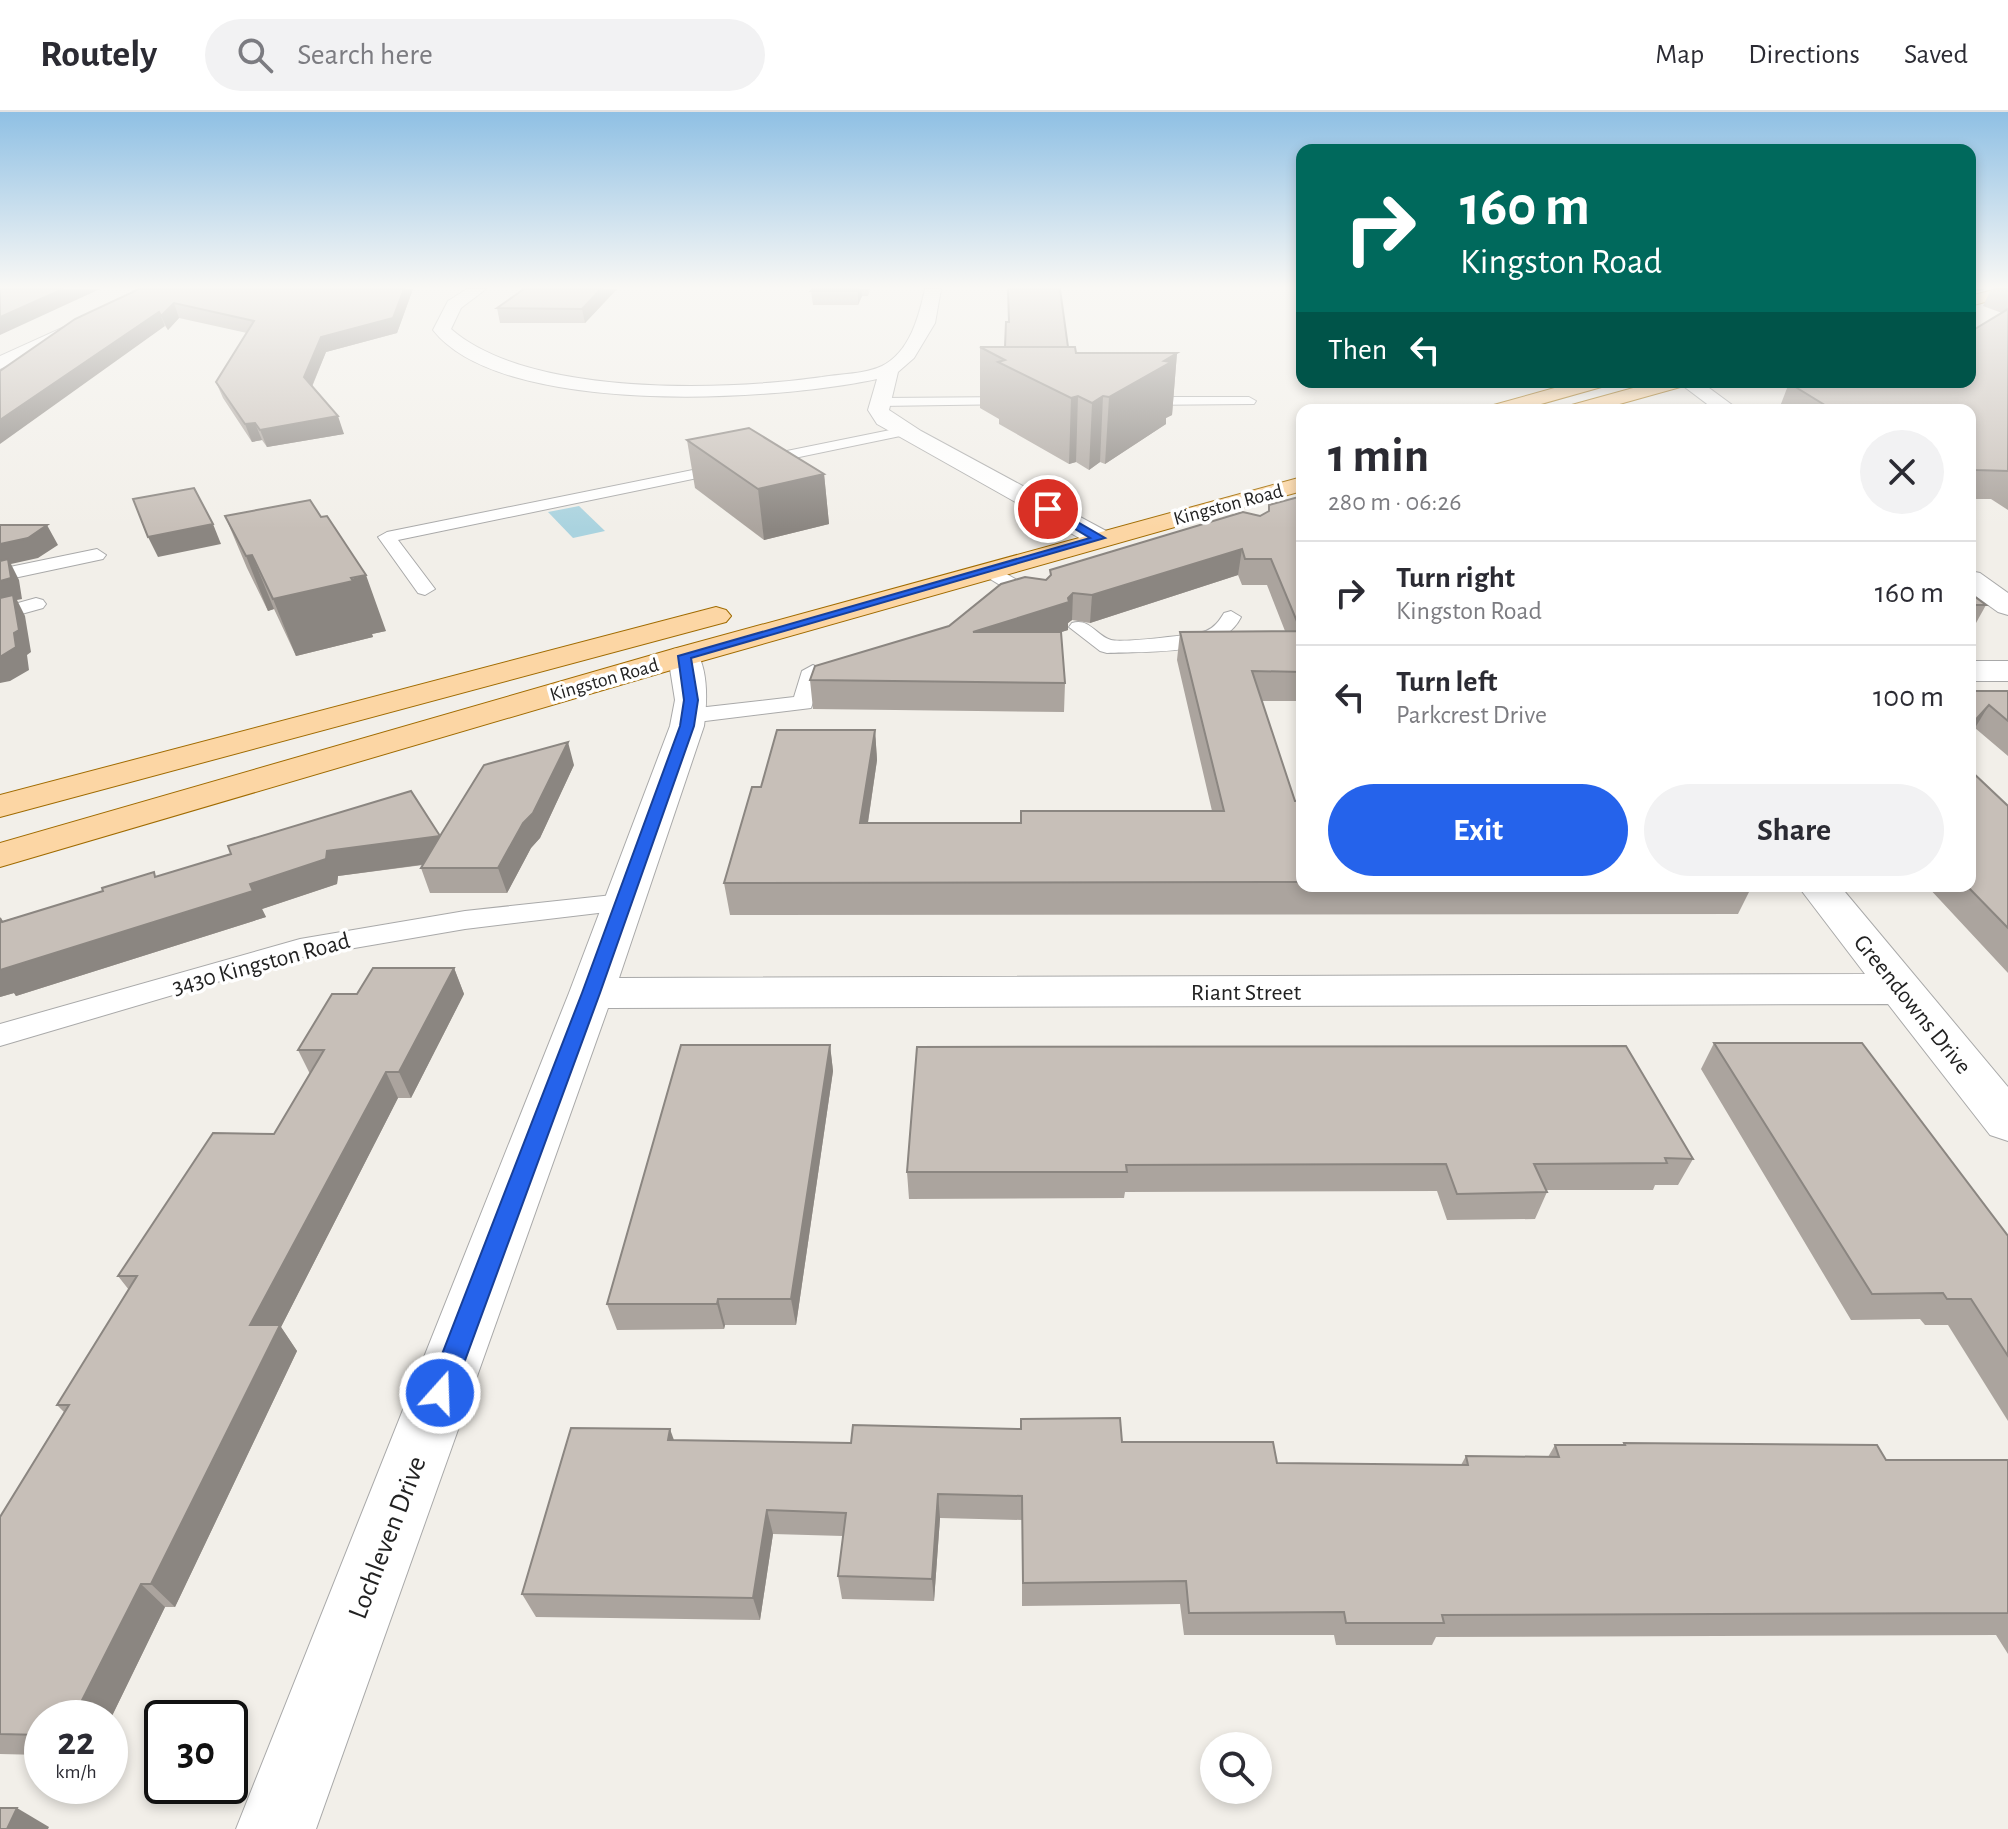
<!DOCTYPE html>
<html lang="en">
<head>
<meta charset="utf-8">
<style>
  body { margin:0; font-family:"Alegreya Sans",sans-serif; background:#f2f2f3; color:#2b2b33; height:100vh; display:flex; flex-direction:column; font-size:30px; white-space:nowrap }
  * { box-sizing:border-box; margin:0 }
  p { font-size:26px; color:#7c7c81 }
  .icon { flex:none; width:44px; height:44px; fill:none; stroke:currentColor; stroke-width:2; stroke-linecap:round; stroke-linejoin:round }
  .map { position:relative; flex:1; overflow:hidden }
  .sheet { position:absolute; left:1296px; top:292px; width:680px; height:488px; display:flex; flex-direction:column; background:#fff; border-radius:16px; box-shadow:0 4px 12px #0003 }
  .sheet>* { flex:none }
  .guide { position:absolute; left:1296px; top:32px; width:680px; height:244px; border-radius:16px; box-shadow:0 4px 12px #0003; background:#00695c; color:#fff; overflow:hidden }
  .controls { position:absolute; left:1200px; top:1620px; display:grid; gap:16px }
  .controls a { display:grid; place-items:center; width:72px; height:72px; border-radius:50%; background:#fff; box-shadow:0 4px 12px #0003; font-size:40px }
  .speed { position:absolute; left:24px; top:1588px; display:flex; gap:16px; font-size:40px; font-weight:700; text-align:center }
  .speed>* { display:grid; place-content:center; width:104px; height:104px; border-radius:50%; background:#fff; box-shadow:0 4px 12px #0003; line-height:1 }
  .speed small { font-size:20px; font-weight:400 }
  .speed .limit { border:4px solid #111; border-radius:12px; background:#fff; color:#111 }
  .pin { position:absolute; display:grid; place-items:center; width:68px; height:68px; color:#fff; margin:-34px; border:4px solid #fff; border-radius:50%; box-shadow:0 2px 8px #0007 }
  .me { position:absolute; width:88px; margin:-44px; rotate:20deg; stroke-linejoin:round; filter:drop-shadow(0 0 6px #0008) }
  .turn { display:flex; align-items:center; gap:28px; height:168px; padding:0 32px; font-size:36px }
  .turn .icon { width:104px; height:104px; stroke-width:2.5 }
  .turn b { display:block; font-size:56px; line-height:68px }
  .then { display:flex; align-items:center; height:76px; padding:0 32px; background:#0003; gap:16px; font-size:30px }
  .round { display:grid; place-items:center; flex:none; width:84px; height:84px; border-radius:42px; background:#f2f2f3 }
  .overview { display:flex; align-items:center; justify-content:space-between; height:136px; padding:0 32px }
  h1 { font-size:48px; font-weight:700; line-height:60px }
  .button { display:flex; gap:16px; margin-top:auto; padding:16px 32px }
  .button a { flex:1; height:92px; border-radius:48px; background:#2563eb; color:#fff; font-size:32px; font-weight:700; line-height:92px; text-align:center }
  .button a+a { background:#f2f2f3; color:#2b2b33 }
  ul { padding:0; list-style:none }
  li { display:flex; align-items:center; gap:24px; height:104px; padding:0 32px; border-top:2px solid #e1e1e2 }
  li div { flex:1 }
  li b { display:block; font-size:30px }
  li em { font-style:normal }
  header { display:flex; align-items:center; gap:48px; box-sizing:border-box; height:112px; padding:0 40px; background:#fff; border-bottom:2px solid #e1e1e2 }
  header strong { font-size:38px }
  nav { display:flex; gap:44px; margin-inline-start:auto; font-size:28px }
  .search { width:560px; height:72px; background:#f2f2f3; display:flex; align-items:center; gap:20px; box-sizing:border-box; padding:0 28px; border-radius:44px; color:#7c7c81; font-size:30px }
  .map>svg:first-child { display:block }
  .water { fill:#aad3df }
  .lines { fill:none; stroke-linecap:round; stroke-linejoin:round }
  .service-casing { stroke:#a9a9a9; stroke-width:2 }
  .minor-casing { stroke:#a9a9a9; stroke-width:2 }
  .tertiary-casing { stroke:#a9a9a9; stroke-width:2 }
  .primary-casing { stroke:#a06b00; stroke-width:2 }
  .service { fill:#fff; fill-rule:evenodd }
  .minor { fill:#fff; fill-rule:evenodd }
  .tertiary { fill:#fff; fill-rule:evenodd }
  .primary { fill:#fcd6a4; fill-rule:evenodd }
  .wall { fill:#aba49e }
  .shaded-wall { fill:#8b8681 }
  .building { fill:#c7bfb8; stroke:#8b8681; stroke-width:2 }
  .route { fill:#2563eb; stroke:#184099; stroke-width:2 }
  .labels { text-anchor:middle; stroke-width:7; stroke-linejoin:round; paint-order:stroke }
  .far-street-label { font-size:20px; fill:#222; stroke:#fff }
  .street-label { font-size:24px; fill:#222; stroke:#fff }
  .near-street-label { font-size:28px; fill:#222; stroke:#fff }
</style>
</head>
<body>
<header>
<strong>Routely</strong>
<div class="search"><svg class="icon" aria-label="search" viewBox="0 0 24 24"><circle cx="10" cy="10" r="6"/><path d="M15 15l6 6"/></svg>Search here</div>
<nav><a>Map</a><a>Directions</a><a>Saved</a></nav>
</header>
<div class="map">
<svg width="2008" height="1717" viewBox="0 0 2008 1717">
  <rect width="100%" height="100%" fill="#f2efe9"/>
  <polygon class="water" points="579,394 605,419 573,426 548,400"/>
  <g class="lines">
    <g class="service-casing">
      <g id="service">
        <polygon points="1019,285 1024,286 1024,292 880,294 873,290 880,286"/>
        <polygon points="1249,285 1256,289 1254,292 1135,293 1128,289 1135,285"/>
        <polygon points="905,315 912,319 910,322 398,428 435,477 425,483 418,481 378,425 387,420"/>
        <polygon points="97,437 106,443 103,447 0,469 0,457"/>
        <polygon points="989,452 1045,484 1048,488 1045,492 1031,492 982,462 980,458 982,454"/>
        <polygon points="36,486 43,488 46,492 43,496 0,508 0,496"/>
        <path d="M1231,499L1241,505C1222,545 1146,539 1107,541L1100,539L1069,515L1072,511C1090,506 1095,523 1111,528C1121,531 1196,523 1206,519C1215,515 1219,509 1224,501Z"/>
        <polygon points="813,553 824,559 811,596 689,611 681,609 678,604 681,599 689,597 794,585 802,559"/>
        <polygon points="622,782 632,785 636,791 632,797 465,817 302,845 0,934 0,912 300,827 465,799"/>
      </g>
    </g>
    <g class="minor-casing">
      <g id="minor">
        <path d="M467,177H486L461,196L451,217C529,285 724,279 822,265C840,262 865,262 882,254C910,240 919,204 925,177H941L935,211L914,246L898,260L889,298L921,319L1108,420L1112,426L1108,432H1090L877,312L868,298L877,267C777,289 502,306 433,218L448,189Z"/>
        <polygon points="1678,270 1701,270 1739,298 1715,298"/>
        <polygon points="1970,459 1980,461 2008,481 2008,503 1998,500 1970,480"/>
        <path d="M684,535L695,537C709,558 707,591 704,614L619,866L1865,862L1798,774H1840L2008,975V1029L1990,1023L1888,892L608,896L316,1717H236L569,881L670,614L675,588L668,544L673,537Z"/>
        <rect x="1970" y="549" width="38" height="20"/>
      </g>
    </g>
    <g class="tertiary-casing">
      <polygon id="tertiary" points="148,177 169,177 0,257 0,244"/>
    </g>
    <g class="primary-casing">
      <g id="primary">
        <polygon points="1997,177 2008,177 2008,184 1970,194 1970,184"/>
        <polygon points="1576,270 1608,270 1605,274 1520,298 1487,298 1490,294"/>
        <polygon points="1655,270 1687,270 1684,274 1598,298 1565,298 1568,294"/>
        <polygon points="1302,365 1302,379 695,551 0,755 0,731 673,537"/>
        <polygon points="716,495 726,498 731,504 726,510 0,705 0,683"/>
      </g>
    </g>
    <use href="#service" class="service"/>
    <use href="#minor" class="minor"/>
    <use href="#tertiary" class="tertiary"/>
    <use href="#primary" class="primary"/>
  </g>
  <g class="wall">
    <polygon points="139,177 413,177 397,221 326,240 312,275 344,322 267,335 262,328 252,330 223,286 216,270 247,221 179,206 168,218"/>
    <polygon points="524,177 617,177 585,211 500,211 497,196"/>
    <polygon points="813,177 870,177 868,184 862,184 858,193 813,193 811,179"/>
    <polygon points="1991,177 2008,177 2008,398 1991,387 1970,387 1970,298 1781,298 1779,297 1789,271 1970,270 2002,201 1983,194"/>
    <polygon points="980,235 1068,235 1076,241 1177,241 1172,303 1166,306 1166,312 1105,352 1100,350 1089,358 1076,350 1069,352 999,312 999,307 980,296"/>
    <polygon points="687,328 824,362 829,412 764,428 695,376"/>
    <polygon points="1302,384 1302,589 1262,589 1295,689 1302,689 1302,774 1752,774 1738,802 730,803 724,771 761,675 875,618 877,648 868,711 1021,711 1212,699 1177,548 1180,520 1285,519 1267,473 1242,473 1238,463 1090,511 1072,508 1068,511 1068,518 1061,520 1065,571 1064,600 813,597 810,568 949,514 1046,468 1050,464 1050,458 1260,404 1268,400 1269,393"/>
    <polygon points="225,404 386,519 372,522 373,525 296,544 274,497 268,499 247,456"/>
    <polygon points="1970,481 1986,493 1971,520 1970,520"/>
    <polygon points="1970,579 2008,579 2008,644 1975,616 1970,622"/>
    <polygon points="574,653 540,726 531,736 507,781 430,781 421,756 423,753 338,764 337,772 262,797 266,805 16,884 14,881 0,885 0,806 3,809 156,765 440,724"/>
    <polygon points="2008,694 2008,861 1927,774 1970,774"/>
    <polygon points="454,856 464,882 411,986 398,986 281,1215 297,1239 175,1495 165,1495 110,1608 110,1606 42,1606 42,1643 0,1642 0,1405 64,1300 57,1293 129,1178 118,1164 274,1022 310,962 298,938 357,882"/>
    <polygon points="1714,931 2008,1124 2008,1309 1948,1213 1925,1213 1920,1207 1851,1208 1701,957"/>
    <polygon points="830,933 833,959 796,1213 725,1213 724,1217 617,1218 607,1192"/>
    <polygon points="917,935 1693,1047 1678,1073 1655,1073 1653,1078 1546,1078 1547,1080 1535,1107 1447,1108 1437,1079 1125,1080 1124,1086 909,1087 907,1060"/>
    <polygon points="674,1328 851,1331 1122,1330 1277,1351 1461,1353 1466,1344 1548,1345 1555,1333 1622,1333 1624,1331 1886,1348 2008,1348 2008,1542 1996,1523 1436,1525 1432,1533 1336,1533 1334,1523 1184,1523 1180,1492 1022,1494 1022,1408 940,1406 934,1489 842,1487 838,1464 843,1424 773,1422 760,1508 536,1505 522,1482"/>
  </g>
  <g class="shaded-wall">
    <polygon points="63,177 100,177 0,223 0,205"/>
    <polygon points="404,177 413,177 397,221 326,240 309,281 304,265 321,225"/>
    <polygon points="601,177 617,177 585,211 582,197"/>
    <polygon points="858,177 862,177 862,184 858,193"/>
    <polygon points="1972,177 1986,177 1970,181"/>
    <polygon points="174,191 179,206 168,218 161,204"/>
    <polygon points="159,200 165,214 0,332 0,308"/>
    <polygon points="1177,241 1172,303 1166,306 1166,312 1105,352 1109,285"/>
    <polygon points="1078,284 1076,350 1069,352 1071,286"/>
    <polygon points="1103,284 1100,350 1089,358 1092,291"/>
    <polygon points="338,304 344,322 267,335 260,318"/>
    <polygon points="255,311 262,328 252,330 245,312"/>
    <polygon points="824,362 829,412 764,428 758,377"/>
    <polygon points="213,412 221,432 158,445 148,425"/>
    <polygon points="47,413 58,433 38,446 11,452 19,468 22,487 17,488 25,504 31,540 27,543 29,558 10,569 0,571 0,432"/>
    <polygon points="1242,437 1238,463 1090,511 1092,483"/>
    <polygon points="252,443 274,497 268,499 246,444"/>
    <polygon points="366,463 386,519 372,522 373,525 296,544 273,487"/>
    <polygon points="1073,481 1072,508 1068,511 1068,518 974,548 973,520 1068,486"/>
    <polygon points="1989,593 1975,616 1970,622 1970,614"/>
    <polygon points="875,618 877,648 863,743 860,711"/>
    <polygon points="568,630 574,653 540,726 531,736 507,781 498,756"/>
    <polygon points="440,724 449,749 338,764 337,772 262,797 266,805 16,884 14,881 0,885 0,858 250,772 327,739"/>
    <polygon points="454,856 464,882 411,986 399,960"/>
    <polygon points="830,933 833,959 796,1213 791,1187"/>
    <polygon points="386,960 398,986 281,1215 297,1239 175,1495 151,1472 250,1213"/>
    <polygon points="718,1187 725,1213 724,1217 717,1192"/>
    <polygon points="670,1317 679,1342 668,1328"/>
    <polygon points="938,1382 940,1406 934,1489 932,1467"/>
    <polygon points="767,1398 773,1422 760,1508 753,1486"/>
    <polygon points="141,1472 165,1495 110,1608 110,1606 73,1606"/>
    <polygon points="17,1696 49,1715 48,1717 7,1717"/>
  </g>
  <g class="building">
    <polygon points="0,177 63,177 0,205"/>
    <polygon points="139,177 404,177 393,206 321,225 304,265 338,304 260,318 255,311 245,312 216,270 254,209 174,191 161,204 159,200 0,308 0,259 75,207"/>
    <polygon points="524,177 601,177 582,197 497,196"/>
    <polygon points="813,177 858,177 857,179 811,179"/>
    <polygon points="1008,177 1060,177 1068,235 1005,235 1006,210 1009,210"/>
    <polygon points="2008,197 2008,359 1976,358 1970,356 1970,298 1833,298 1789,271 1970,270 1970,220"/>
    <polygon points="980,235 1075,235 1076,241 1177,241 1164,249 1171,250 1109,285 1103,284 1092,291 1078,284 1071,286 998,250 1005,248"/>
    <polygon points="749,316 824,362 758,377 687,328"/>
    <polygon points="194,376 213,412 148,425 133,387"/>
    <polygon points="1302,384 1302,560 1252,559 1295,689 1302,689 1302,770 724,771 752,675 761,675 777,618 875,618 860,711 1021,711 1021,699 1224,699 1180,520 1301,519 1271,447 1245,447 1242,437 1092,483 1073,481 1068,486 1069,490 973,520 1061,520 1065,571 810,568 815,554 949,514 1001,472 1025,465 1046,468 1051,463 1050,458 1243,400 1260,404 1269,399 1269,393"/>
    <polygon points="310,388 321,405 327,404 366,463 351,466 353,469 273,487 252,443 246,444 225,404"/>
    <polygon points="0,413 47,413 28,426 0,432"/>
    <polygon points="8,447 11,466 0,469 0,449"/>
    <polygon points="1970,481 1986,493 1970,493"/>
    <polygon points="13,483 19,518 14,521 16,535 0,545 0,486"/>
    <polygon points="1970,579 2008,579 2008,609 1989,593 1970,614"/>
    <polygon points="568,630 533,701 523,711 498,756 421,756 440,724 327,739 326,747 250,772 253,779 0,858 0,806 2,810 103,779 102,776 154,760 155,765 231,742 228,734 411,679 440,724 484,653"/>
    <polygon points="1970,658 2008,694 2008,816 1967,774 1970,774"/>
    <polygon points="373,856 454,856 399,960 386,960 250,1213 280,1213 151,1472 141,1472 73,1606 42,1606 42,1623 0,1622 0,1405 69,1293 57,1293 137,1164 118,1164 213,1021 274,1022 324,938 298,938 332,882 357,882"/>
    <polygon points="1714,931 1862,931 2008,1124 2008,1244 1971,1187 1947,1187 1943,1181 1872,1182"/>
    <polygon points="681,933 830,933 791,1187 718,1187 717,1192 607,1192"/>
    <polygon points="1626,934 1693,1047 1665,1046 1667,1051 1534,1052 1547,1080 1457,1082 1446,1052 1126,1053 1127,1060 907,1060 917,935"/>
    <polygon points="1120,1306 1122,1330 1273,1330 1277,1351 1468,1353 1466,1344 1559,1345 1555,1333 1625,1333 1624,1331 1877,1333 1886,1348 2008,1348 2008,1501 1442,1503 1444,1511 1346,1511 1344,1500 1189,1501 1186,1469 1023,1471 1022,1384 938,1382 932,1467 838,1464 846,1401 767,1398 753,1486 522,1482 571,1316 670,1317 668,1328 851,1331 853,1313 1021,1317 1021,1307"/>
    <polygon points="0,1696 17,1696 7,1717 0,1717"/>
  </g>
  <linearGradient id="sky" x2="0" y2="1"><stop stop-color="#8fc0e4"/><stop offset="0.42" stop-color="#f9f8f5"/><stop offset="1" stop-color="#f9f8f5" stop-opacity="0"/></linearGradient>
  <rect width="2008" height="417" fill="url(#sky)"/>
  <polygon class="route" points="1048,393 1105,426 691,546 698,588 694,614 600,881 453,1281 449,1289 440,1292 431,1289 427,1281 582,881 680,614 684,588 678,544 1090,426 1045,399 1045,394"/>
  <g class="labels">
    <g class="far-street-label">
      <text transform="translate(1228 392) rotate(-15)" y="7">Kingston Road</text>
      <text transform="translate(604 567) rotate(-16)" y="7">Kingston Road</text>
    </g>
    <g class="street-label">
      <text transform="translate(261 851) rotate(-15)" y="8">3430 Kingston Road</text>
      <text x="1246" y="888">Riant Street</text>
      <text transform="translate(1913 892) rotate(51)" y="8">Greendowns Drive</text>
    </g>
    <g class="near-street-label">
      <text transform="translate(386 1425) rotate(-69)" y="10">Lochleven Drive</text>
    </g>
  </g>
</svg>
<div class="controls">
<a><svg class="icon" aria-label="search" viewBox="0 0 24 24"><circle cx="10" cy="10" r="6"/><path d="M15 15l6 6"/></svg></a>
</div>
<div class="speed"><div>22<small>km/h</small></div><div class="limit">30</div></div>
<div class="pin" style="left:1048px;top:397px;background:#d93025"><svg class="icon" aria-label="arrive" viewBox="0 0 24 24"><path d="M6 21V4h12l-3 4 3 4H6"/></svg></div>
<svg class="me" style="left:440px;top:1281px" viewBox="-20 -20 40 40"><circle r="17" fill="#2563eb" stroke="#fff" stroke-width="3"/><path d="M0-11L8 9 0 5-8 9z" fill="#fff"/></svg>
<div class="guide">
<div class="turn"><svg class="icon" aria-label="right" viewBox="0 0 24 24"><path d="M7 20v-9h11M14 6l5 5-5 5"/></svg><div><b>160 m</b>Kingston Road</div></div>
<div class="then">Then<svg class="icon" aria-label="left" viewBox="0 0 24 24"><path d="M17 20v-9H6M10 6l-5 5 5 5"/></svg></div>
</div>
<section class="sheet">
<div class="overview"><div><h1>1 min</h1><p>280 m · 06:26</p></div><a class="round"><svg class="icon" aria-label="close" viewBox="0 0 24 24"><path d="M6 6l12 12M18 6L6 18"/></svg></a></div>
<ul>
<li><svg class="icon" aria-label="right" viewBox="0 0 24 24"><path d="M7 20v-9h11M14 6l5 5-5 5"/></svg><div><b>Turn right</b><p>Kingston Road</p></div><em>160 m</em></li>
<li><svg class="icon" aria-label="left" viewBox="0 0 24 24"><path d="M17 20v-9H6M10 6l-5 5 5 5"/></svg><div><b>Turn left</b><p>Parkcrest Drive</p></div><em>100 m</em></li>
</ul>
<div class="button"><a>Exit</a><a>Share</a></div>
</section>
</div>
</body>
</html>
